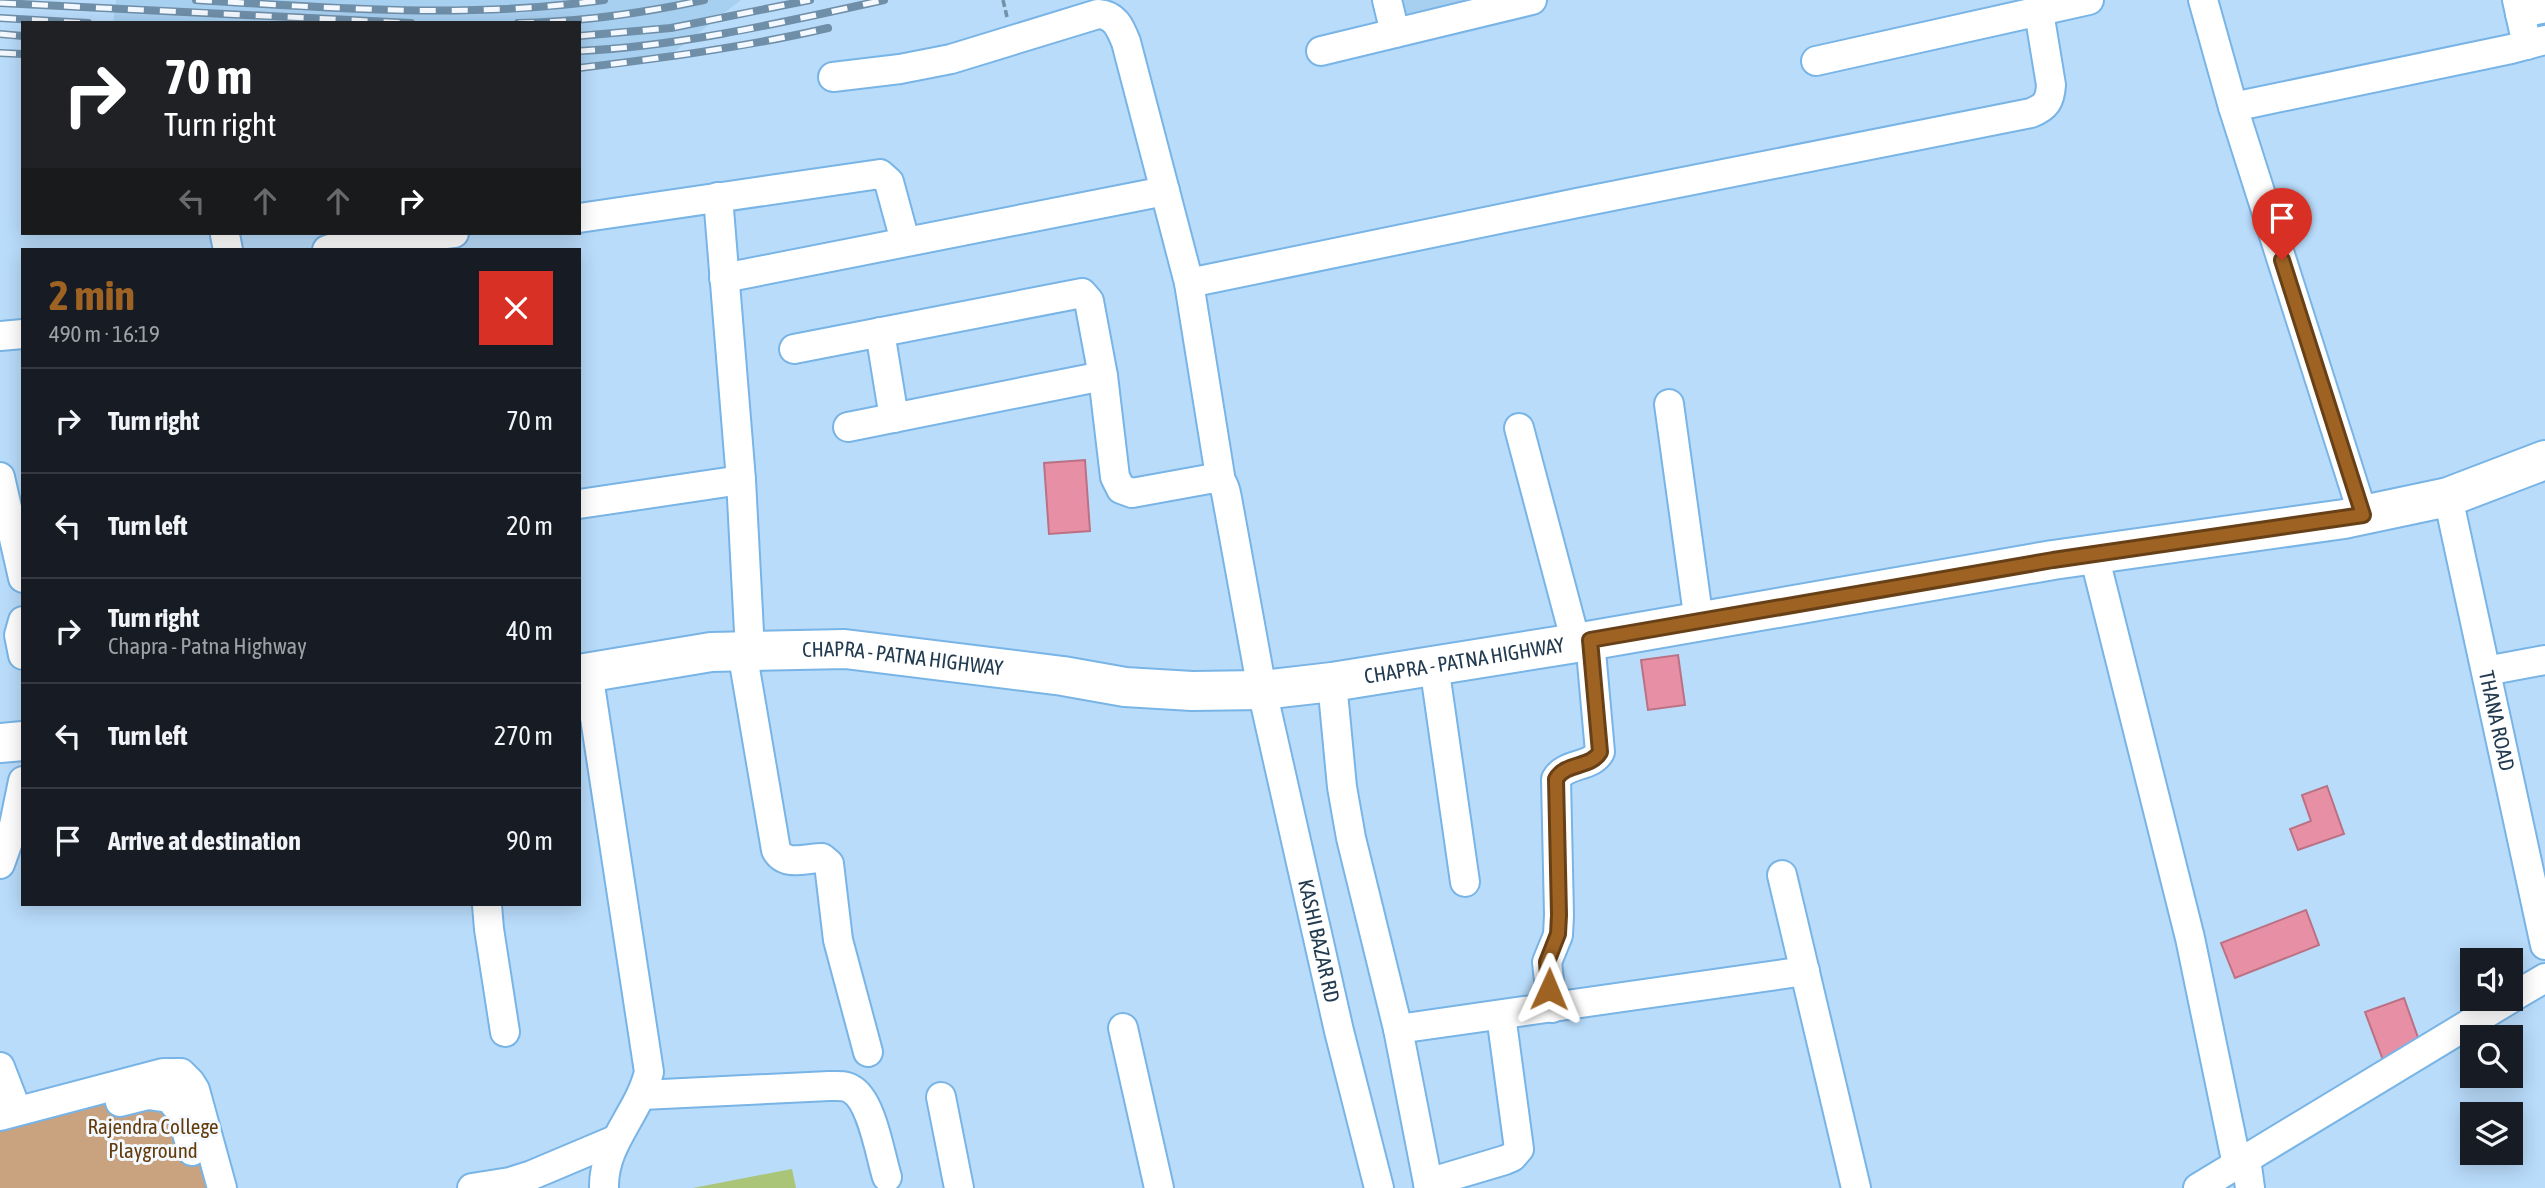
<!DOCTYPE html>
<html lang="en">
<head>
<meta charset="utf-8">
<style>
  body { margin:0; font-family:"Asap Condensed",sans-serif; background:#20242c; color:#f1f3f6; height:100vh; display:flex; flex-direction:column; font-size:26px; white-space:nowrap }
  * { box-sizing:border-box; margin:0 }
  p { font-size:23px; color:#9ea1a6 }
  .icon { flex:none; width:38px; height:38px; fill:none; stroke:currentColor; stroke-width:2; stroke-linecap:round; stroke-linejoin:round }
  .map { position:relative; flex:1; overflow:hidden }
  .panel { position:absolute; left:21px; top:248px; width:560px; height:658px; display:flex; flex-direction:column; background:#171b24; border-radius:0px; box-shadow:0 4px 18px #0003 }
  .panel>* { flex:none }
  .top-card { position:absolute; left:21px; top:21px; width:560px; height:214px; border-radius:0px; box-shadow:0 4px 18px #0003; background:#202124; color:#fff; overflow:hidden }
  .tools { position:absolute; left:2460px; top:948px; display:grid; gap:14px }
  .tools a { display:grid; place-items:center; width:63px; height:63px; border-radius:0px; background:#171b24; box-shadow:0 4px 18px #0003; font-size:35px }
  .pin { position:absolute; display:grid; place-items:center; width:60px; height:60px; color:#fff; margin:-72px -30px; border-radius:50% 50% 50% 0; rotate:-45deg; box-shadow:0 0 7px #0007 }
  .pin .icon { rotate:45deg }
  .me { position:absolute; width:77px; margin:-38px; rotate:1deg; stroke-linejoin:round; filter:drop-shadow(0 0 5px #0008) }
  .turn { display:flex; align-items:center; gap:24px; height:147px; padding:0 28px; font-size:32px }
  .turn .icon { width:91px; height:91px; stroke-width:2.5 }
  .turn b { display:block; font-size:49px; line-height:60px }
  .lanes { display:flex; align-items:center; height:66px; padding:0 28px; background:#0003; justify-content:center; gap:35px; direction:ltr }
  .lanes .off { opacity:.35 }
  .round { display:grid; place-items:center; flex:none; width:74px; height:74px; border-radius:0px; background:#20242c }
  .headline { display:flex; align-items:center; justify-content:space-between; height:119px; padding:0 28px }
  h1 { font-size:42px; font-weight:700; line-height:52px; color:#9e6323 }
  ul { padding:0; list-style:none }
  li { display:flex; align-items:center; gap:21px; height:105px; padding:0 28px; border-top:2px solid #363941 }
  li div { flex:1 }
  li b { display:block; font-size:26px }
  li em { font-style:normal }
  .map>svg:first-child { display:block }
  .built { fill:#a7cff0 }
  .green { fill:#c9a27f }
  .water { fill:#aac577 }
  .building { fill:#e790a5; stroke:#bb7183; stroke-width:2 }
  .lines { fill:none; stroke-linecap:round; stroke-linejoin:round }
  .minor-casing { stroke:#78b4e5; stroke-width:32 }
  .highway-casing { stroke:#78b4e5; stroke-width:42 }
  .path { stroke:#7190aa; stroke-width:3.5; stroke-dasharray:7 3.5; stroke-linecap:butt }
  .minor { stroke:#fff; stroke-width:28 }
  .highway { stroke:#fff; stroke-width:38 }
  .rail-casing { stroke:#6f8ea8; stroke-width:8 }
  .rail { stroke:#f3f9ff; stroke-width:5; stroke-dasharray:16; stroke-linecap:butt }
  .route-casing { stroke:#674017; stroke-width:18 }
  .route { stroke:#9e6323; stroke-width:12 }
  .labels { text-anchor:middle; stroke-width:6; stroke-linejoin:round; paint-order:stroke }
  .street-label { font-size:21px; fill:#223b50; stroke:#f3f9ff }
  .park-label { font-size:21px; fill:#643b0a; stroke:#f3f9ff }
</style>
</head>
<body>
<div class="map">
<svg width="2545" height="1188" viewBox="0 0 2545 1188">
  <rect width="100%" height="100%" fill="#b9dcfb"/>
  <g class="built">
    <polygon points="116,0 741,0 665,59 579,66 579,23 113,23"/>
    <polygon points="1384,0 1551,0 1393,34"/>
  </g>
  <polygon class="green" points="190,1082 213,1188 0,1188 0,1121"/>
  <polygon class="water" points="792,1169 796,1188 693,1188"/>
  <g class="building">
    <polygon points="1085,460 1090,531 1049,534 1044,463"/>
    <polygon points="1678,655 1685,705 1648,710 1641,660"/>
    <polygon points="2327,786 2344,834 2298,850 2290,829 2311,821 2302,795"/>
    <polygon points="2306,910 2319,945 2235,978 2221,943"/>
    <polygon points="2404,998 2421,1046 2383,1060 2365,1012"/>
  </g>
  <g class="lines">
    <g class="minor-casing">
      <g id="minor">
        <polyline points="1387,0 1395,33"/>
        <polyline points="2203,0 2233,107 2363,515"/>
        <polyline points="2517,0 2527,45"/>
        <polyline points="2520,14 2545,8"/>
        <polyline points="1321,51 1532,0"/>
        <polyline points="1816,61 2089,0"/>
        <path d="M833,77L900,69L951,59L1098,14C1115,15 1120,27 1126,42L1189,283L1221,482"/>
        <polyline points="2233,107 2511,49 2545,40"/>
        <polyline points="718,197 741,480 750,651"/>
        <polyline points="579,218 880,174 889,182 905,241"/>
        <polyline points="225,235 228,250"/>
        <polyline points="327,250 336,247 454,233"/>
        <polyline points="724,278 1165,191"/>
        <path d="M1189,283L1577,203L2031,113C2046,107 2050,101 2051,85L2039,12"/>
        <polyline points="880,332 894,418"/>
        <polyline points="0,336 23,334"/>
        <path id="s1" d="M794,349L1082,293L1089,301L1103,376L1115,477L1121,489L1132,493L1209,479C1223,477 1225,487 1227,498L1262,690L1339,1031L1379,1188"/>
        <polyline points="1669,404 1699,622"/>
        <polyline points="848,427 1103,376"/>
        <polyline points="1519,428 1576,643"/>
        <polyline points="0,477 23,578"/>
        <path id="s2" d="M2448,497L2545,945"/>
        <polyline points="579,504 741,480"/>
        <polyline points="2094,555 2190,938 2237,1165"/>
        <polyline points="23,621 19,635 23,655"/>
        <path d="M742,651L776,850C785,867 806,858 822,858L829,864L838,940L868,1052"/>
        <polyline points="1434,665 1465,882"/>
        <polyline points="2486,671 2545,660"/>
        <path d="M588,672L649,1072C639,1114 603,1143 604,1188"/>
        <polyline points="1332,682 1342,787 1351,838 1398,1029 1429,1188"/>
        <polyline points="0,864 14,825 23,781"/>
        <polyline points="1782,875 1856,1188"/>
        <polyline points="487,905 489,929 505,1032"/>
        <polyline points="2511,998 2545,978"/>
        <path d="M1552,1008L1547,962L1558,935L1559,915L1556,779C1566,762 1591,768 1600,752L1590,640"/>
        <polyline points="1123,1028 1159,1188"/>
        <polyline points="1398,1029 1805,971"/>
        <polyline points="0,1067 17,1111"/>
        <path d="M642,1095L829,1086C837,1086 845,1085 851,1089C872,1100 880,1155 887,1177"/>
        <polyline points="941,1097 959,1188"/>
        <polyline points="120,1102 148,1095 169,1098 181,1112 192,1151"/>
        <polyline points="0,1116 163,1073 181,1073 190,1082 195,1090 222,1188"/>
        <polyline points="2246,1159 2250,1188"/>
        <polyline points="1428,1183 1505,1160 1512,1157 1519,1149 1501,1015"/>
        <polyline points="472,1188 510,1182 532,1175 615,1140"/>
        <polyline points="2198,1188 2510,999"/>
      </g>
    </g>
    <g class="highway-casing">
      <g id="highway">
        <path id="s3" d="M579,674L711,652L845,649L1063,676L1125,687L1192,691L1262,690L1332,682L1576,643L2053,560L2344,519L2448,497L2545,460"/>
        <polyline points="0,743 23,741"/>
      </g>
    </g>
    <polyline class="path" points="1003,0 1007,17"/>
    <use href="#minor" class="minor"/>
    <use href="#highway" class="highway"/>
    <g class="rail-casing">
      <g id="rail">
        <path d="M196,0C332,8 469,19 604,0"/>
        <polyline points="0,3 411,23"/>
        <polyline points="0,18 88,23"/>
        <path d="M518,23C580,22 643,13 704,0"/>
        <polyline points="0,34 23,36"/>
        <polyline points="579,36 671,28 810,0"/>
        <path d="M579,51C682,46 784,22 884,0"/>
        <polyline points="0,53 23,54"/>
        <path d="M579,68C663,58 746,47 828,28"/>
      </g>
    </g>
    <use href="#rail" class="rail"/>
  </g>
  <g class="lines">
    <g class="route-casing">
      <path id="route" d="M1549,989L1547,962L1558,934L1559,915L1556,779C1566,762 1591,768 1600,752L1590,640L2053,560L2363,515L2282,260"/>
    </g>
    <use href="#route" class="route"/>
  </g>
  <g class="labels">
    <g class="street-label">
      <text dy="7" stroke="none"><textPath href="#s3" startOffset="326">CHAPRA - PATNA HIGHWAY</textPath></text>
      <text dy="7" stroke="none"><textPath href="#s3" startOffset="892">CHAPRA - PATNA HIGHWAY</textPath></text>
      <text dy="7" stroke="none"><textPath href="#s2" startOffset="229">THANA ROAD</textPath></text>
      <text dy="7" stroke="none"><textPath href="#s1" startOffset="1068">KASHI BAZAR RD</textPath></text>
    </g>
    <g class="park-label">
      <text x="153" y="1134">Rajendra College<tspan x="153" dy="24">Playground</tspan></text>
    </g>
  </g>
</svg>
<div class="tools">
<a><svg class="icon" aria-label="sound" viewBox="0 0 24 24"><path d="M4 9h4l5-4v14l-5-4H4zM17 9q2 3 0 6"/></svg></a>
<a><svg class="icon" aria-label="search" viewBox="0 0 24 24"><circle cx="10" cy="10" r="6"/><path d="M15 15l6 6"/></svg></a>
<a><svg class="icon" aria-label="layers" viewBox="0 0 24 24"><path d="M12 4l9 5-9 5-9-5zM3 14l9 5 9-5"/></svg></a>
</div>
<div class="pin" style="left:2282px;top:260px;background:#d93025"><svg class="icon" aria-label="arrive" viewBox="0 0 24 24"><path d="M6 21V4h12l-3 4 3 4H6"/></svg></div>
<svg class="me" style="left:1549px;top:989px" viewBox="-20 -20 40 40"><path d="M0-17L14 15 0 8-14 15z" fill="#9e6323" stroke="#fff" stroke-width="4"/></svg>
<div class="top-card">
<div class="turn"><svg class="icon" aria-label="right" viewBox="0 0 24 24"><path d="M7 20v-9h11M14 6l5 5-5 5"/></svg><div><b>70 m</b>Turn right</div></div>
<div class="lanes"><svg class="icon off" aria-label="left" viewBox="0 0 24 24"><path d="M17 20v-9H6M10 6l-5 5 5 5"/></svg><svg class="icon off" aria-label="ahead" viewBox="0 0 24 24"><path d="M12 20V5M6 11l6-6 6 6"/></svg><svg class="icon off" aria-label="ahead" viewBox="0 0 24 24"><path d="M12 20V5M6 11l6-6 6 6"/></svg><svg class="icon" aria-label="right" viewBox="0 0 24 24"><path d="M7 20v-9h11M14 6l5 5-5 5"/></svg></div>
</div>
<section class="panel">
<div class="headline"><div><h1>2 min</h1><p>490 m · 16:19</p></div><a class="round" style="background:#d93025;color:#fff"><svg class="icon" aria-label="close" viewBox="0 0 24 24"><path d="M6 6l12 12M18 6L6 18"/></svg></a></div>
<ul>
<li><svg class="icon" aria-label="right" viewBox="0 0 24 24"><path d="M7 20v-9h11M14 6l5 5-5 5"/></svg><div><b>Turn right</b></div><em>70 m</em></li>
<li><svg class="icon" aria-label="left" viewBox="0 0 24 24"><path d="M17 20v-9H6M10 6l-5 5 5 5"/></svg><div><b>Turn left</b></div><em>20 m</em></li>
<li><svg class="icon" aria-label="right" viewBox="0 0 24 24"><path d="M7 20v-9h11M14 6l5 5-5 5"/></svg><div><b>Turn right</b><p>Chapra - Patna Highway</p></div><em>40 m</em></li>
<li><svg class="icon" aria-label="left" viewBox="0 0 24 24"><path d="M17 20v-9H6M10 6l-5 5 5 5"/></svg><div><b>Turn left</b></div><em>270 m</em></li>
<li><svg class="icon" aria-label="arrive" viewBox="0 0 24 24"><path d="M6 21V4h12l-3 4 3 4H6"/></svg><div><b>Arrive at destination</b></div><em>90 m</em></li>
</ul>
</section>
</div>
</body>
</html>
